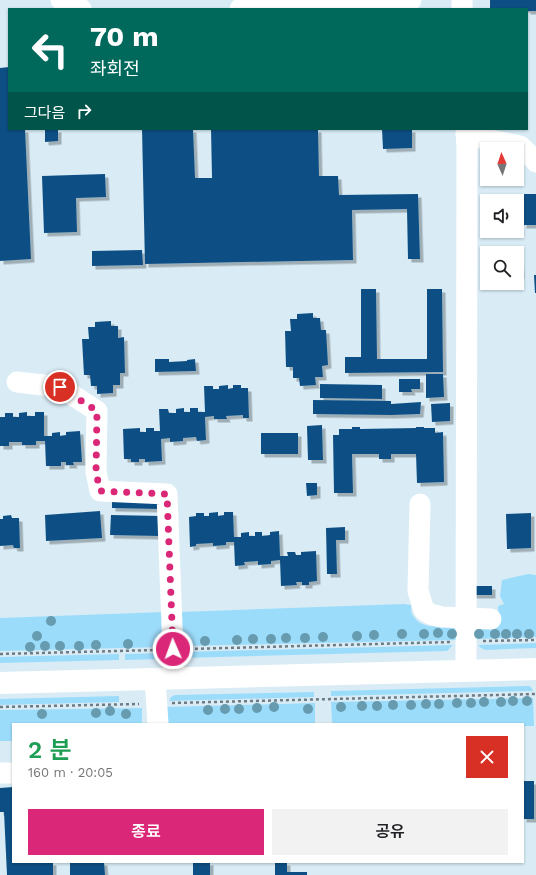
<!DOCTYPE html>
<html lang="ko">
<head>
<meta charset="utf-8">
<style>
  body { margin:0; font-family:"Work Sans","Noto Sans KR",sans-serif; background:#f2f2f2; color:#202124; height:100vh; display:flex; flex-direction:column; font-size:15px; white-space:nowrap }
  * { box-sizing:border-box; margin:0 }
  p { font-size:13px; color:#757577 }
  .icon { flex:none; width:22px; height:22px; fill:none; stroke:currentColor; stroke-width:2; stroke-linecap:round; stroke-linejoin:round }
  .map { position:relative; flex:1; overflow:hidden }
  .drawer { position:absolute; left:12px; top:723px; width:512px; height:140px; display:flex; flex-direction:column; background:#fff; border-radius:0px; box-shadow:0 1px 3px #0004 }
  .drawer>* { flex:none }
  .banner { position:absolute; left:8px; top:8px; width:520px; height:122px; border-radius:0px; box-shadow:0 1px 3px #0004; background:#00695c; color:#fff; overflow:hidden }
  .needle { width:26px; rotate:357deg }
  .controls { position:absolute; left:480px; top:142px; display:grid; gap:8px }
  .controls a { display:grid; place-items:center; width:44px; height:44px; border-radius:0px; background:#fff; box-shadow:0 1px 3px #0004; font-size:20px }
  .pin { position:absolute; display:grid; place-items:center; width:34px; height:34px; color:#fff; margin:-17px; border:2px solid #fff; border-radius:50%; box-shadow:0 1px 4px #0007 }
  .me { position:absolute; width:44px; margin:-22px; rotate:358deg; stroke-linejoin:round; filter:drop-shadow(0 0 3px #0008) }
  .turn { display:flex; align-items:center; gap:14px; height:84px; padding:0 16px; font-size:18px }
  .turn .icon { width:52px; height:52px; stroke-width:2.5 }
  .turn b { display:block; font-size:28px; line-height:34px }
  .then { display:flex; align-items:center; height:38px; padding:0 16px; background:#0003; gap:8px; font-size:15px }
  .round { display:grid; place-items:center; flex:none; width:42px; height:42px; border-radius:0px; background:#f2f2f2 }
  .headline { display:flex; align-items:center; justify-content:space-between; height:68px; padding:0 16px }
  h1 { font-size:24px; font-weight:600; line-height:30px; color:#1e9e55 }
  .action { display:flex; gap:8px; margin-top:auto; padding:8px 16px }
  .action a { flex:1; height:46px; border-radius:0px; background:#db2777; color:#fff; font-size:16px; font-weight:600; line-height:46px; text-align:center }
  .action a+a { background:#f2f2f2; color:#202124 }
  .map>svg:first-child { display:block }
  .green { fill:#9cdcfb }
  .building { fill:#0c5084; filter:url(#shadow) }
  .lines { fill:none; stroke-linecap:round; stroke-linejoin:round }
  .path { stroke:#6f7b82; stroke-width:2.5; stroke-dasharray:3 3; stroke-linecap:butt }
  .minor { stroke:#fff; stroke-width:21 }
  .major { stroke:#fff; stroke-width:22 }
  .tree { fill:#679baf }
  .route { stroke:#db2777; stroke-width:7; stroke-dasharray:0 12.6 }
</style>
</head>
<body>
<div class="map">
<svg width="536" height="875" viewBox="0 0 536 875">
  <defs>
    <filter id="shadow"><feDropShadow dx="3.5" dy="3.5" stdDeviation="0" flood-color="#0004"/></filter>
  </defs>
  <rect width="100%" height="100%" fill="#d9ecf6"/>
  <g class="green">
    <polygon points="528,574 536,575 536,637 476,639 477,631 481,627 499,623 498,606 504,604 500,596 502,580"/>
    <path d="M404,604L411,605C411,608 411,612 412,614C420,629 437,627 451,626L456,630L457,640L182,646L180,612Z"/>
    <polygon points="164,612 165,647 0,651 0,618"/>
    <polygon points="536,643 536,648 486,650 481,648 478,645"/>
    <polygon points="453,645 447,651 183,658 182,652"/>
    <polygon points="166,653 166,659 125,660 125,654"/>
    <polygon points="119,654 119,660 0,663 0,657"/>
    <polygon points="529,686 531,687 533,691 331,696 331,691"/>
    <polygon points="314,692 314,697 169,701 171,697 175,695"/>
    <polygon points="119,696 119,702 0,705 0,699"/>
    <polygon points="533,698 534,726 523,726 523,724 332,724 331,702"/>
    <polygon points="315,703 315,724 168,724 167,707"/>
    <polygon points="142,708 142,724 13,724 13,741 0,741 0,710"/>
  </g>
  <g class="building">
    <polygon points="490,0 536,0 536,11 527,11 527,9 490,9"/>
    <polygon points="9,67 9,129 25,129 31,259 0,261 0,68"/>
    <polygon points="45,129 58,129 58,141 45,142"/>
    <polygon points="142,129 193,129 195,178 212,178 211,129 318,129 319,176 338,176 339,195 418,194 420,259 408,259 407,209 352,210 353,260 145,264"/>
    <polygon points="382,129 412,129 412,148 383,149"/>
    <polygon points="105,174 106,197 76,198 77,232 44,233 42,176"/>
    <rect x="523" y="194" width="13" height="31"/>
    <polygon points="483,248 504,248 504,253 487,253 487,275 484,275"/>
    <polygon points="142,250 143,265 92,266 92,251"/>
    <polygon points="517,260 520,260 521,275 517,275"/>
    <polygon points="534,275 536,275 536,293 535,293"/>
    <polygon points="361,289 376,289 377,359 427,359 427,289 442,289 443,372 345,373 345,357 361,357"/>
    <polygon points="313,313 313,318 320,318 321,330 326,330 328,365 322,366 323,377 315,377 316,385 300,386 299,378 293,378 293,367 286,367 285,331 291,331 290,319 297,319 297,314"/>
    <polygon points="111,321 111,326 118,326 118,338 124,337 125,373 120,373 120,385 113,385 113,393 97,394 97,386 91,386 90,375 84,375 82,339 89,339 88,327 95,327 95,322"/>
    <polygon points="155,359 169,359 169,362 187,361 187,360 195,359 196,371 155,372"/>
    <polygon points="426,374 443,374 444,397 426,398"/>
    <polygon points="399,379 420,379 420,389 411,389 412,392 399,392"/>
    <polygon points="320,384 382,385 382,399 320,398"/>
    <polygon points="228,385 228,389 233,388 233,385 241,385 241,388 248,388 249,418 243,418 243,415 226,416 227,419 214,419 214,416 205,417 206,440 197,441 196,437 183,438 183,441 170,442 170,438 161,439 162,461 145,462 145,459 139,459 139,462 131,462 131,459 124,459 123,429 140,428 140,432 146,432 146,428 154,428 154,431 160,431 159,409 168,409 169,413 176,413 176,409 184,408 184,412 190,412 190,408 198,408 198,412 205,412 204,386 213,386 213,389 219,389 219,386"/>
    <polygon points="313,400 391,401 391,404 421,402 420,414 391,415 313,414"/>
    <polygon points="450,403 450,421 432,422 431,404"/>
    <polygon points="27,412 27,416 35,416 35,412 44,412 44,436 52,436 52,433 60,432 60,436 66,435 66,432 80,431 82,462 73,462 74,465 66,465 66,462 61,462 61,466 46,466 45,441 36,441 36,445 22,445 22,442 9,442 9,446 0,446 0,417 5,417 5,413 13,413 13,417 19,417 19,413"/>
    <polygon points="322,425 323,460 308,460 307,426"/>
    <polygon points="352,427 360,427 360,429 416,428 416,427 424,427 424,428 435,428 435,433 443,432 444,482 417,483 416,454 391,454 391,459 379,459 379,454 352,454 353,493 334,493 333,435 339,435 339,429 352,429"/>
    <rect x="261" y="433" width="37" height="21"/>
    <polygon points="306,483 317,483 317,495 307,496"/>
    <polygon points="112,500 160,502 160,509 112,508"/>
    <polygon points="100,511 102,538 46,541 45,515"/>
    <polygon points="218,512 218,516 224,515 224,512 233,512 234,537 241,537 241,533 249,532 249,536 255,536 255,532 262,532 262,536 270,535 270,532 279,531 280,556 288,556 287,552 295,552 296,555 301,555 301,552 316,551 317,581 309,582 309,585 302,585 302,582 296,582 297,585 281,586 280,560 271,561 271,564 258,565 258,561 244,562 245,565 235,566 234,542 226,542 226,545 213,546 213,543 196,544 196,546 190,547 189,517 196,516 196,513 204,513 204,516 209,516 209,513"/>
    <polygon points="531,513 531,548 507,549 506,514"/>
    <polygon points="11,515 12,518 19,518 20,548 14,548 13,545 0,546 0,519 3,519 3,516"/>
    <polygon points="111,515 161,516 160,536 110,535"/>
    <polygon points="345,527 345,540 336,540 337,574 327,574 326,528"/>
    <rect x="470" y="586" width="22" height="9"/>
    <rect x="523" y="781" width="11" height="38"/>
    <polygon points="13,787 13,862 53,862 53,875 7,875 4,812 0,812 0,788"/>
    <polygon points="70,862 104,862 105,875 70,875"/>
    <rect x="193" y="862" width="17" height="13"/>
    <polygon points="275,862 287,862 287,872 307,872 307,875 275,875"/>
  </g>
  <g class="lines">
    <g class="path">
      <polyline points="483,641 536,640"/>
      <polyline points="189,649 450,642"/>
      <polyline points="0,654 156,650"/>
      <polyline points="172,703 536,694"/>
      <polyline points="0,707 139,704"/>
    </g>
    <g class="minor">
      <polyline points="61,0 69,6 81,9"/>
      <polyline points="462,0 462,9"/>
      <polyline points="240,9 404,5 411,0"/>
      <polyline points="466,135 520,146 534,159 536,162"/>
      <polyline points="17,382 60,387 97,411 96,472 100,491 167,494 174,678"/>
      <polyline points="420,504 418,591 424,610 430,614 442,617 491,619"/>
      <polyline points="466,671 467,148 466,129"/>
      <polyline points="155,679 158,724"/>
      <polyline points="0,773 13,773"/>
    </g>
    <polyline class="major" points="0,683 536,669"/>
  </g>
  <g class="tree">
    <circle cx="51" cy="621" r="5"/>
    <circle cx="438" cy="633" r="5"/>
    <circle cx="402" cy="634" r="5"/>
    <circle cx="424" cy="634" r="5"/>
    <circle cx="452" cy="634" r="5"/>
    <circle cx="479" cy="634" r="5"/>
    <circle cx="495" cy="634" r="5"/>
    <circle cx="506" cy="634" r="5"/>
    <circle cx="517" cy="634" r="5"/>
    <circle cx="529" cy="634" r="5"/>
    <circle cx="374" cy="635" r="5"/>
    <circle cx="37" cy="636" r="5"/>
    <circle cx="357" cy="636" r="5"/>
    <circle cx="323" cy="637" r="5"/>
    <circle cx="286" cy="638" r="5"/>
    <circle cx="305" cy="638" r="5"/>
    <circle cx="253" cy="639" r="5"/>
    <circle cx="271" cy="639" r="5"/>
    <circle cx="237" cy="640" r="5"/>
    <circle cx="205" cy="641" r="5"/>
    <circle cx="128" cy="644" r="5"/>
    <circle cx="96" cy="645" r="5"/>
    <circle cx="45" cy="646" r="5"/>
    <circle cx="60" cy="646" r="5"/>
    <circle cx="79" cy="646" r="5"/>
    <circle cx="30" cy="647" r="5"/>
    <circle cx="513" cy="701" r="5"/>
    <circle cx="527" cy="701" r="5"/>
    <circle cx="484" cy="702" r="5"/>
    <circle cx="501" cy="702" r="5"/>
    <circle cx="457" cy="703" r="5"/>
    <circle cx="471" cy="703" r="5"/>
    <circle cx="426" cy="704" r="5"/>
    <circle cx="439" cy="704" r="5"/>
    <circle cx="393" cy="705" r="5"/>
    <circle cx="411" cy="705" r="5"/>
    <circle cx="362" cy="706" r="5"/>
    <circle cx="377" cy="706" r="5"/>
    <circle cx="274" cy="707" r="5"/>
    <circle cx="341" cy="707" r="5"/>
    <circle cx="257" cy="708" r="5"/>
    <circle cx="225" cy="709" r="5"/>
    <circle cx="239" cy="709" r="5"/>
    <circle cx="308" cy="709" r="5"/>
    <circle cx="208" cy="710" r="5"/>
    <circle cx="110" cy="711" r="5"/>
    <circle cx="96" cy="713" r="5"/>
    <circle cx="42" cy="714" r="5"/>
    <circle cx="126" cy="714" r="5"/>
  </g>
  <g class="lines">
    <polyline class="route" points="60,387 97,411 96,472 100,491 167,494 173,649"/>
  </g>
</svg>
<div class="controls">
<a><svg class="needle" viewBox="-14 -14 28 28"><path d="M0-13l5 13h-10z" fill="#e53935"/><path d="M0 13l5-13h-10z" fill="#757577"/></svg></a>
<a><svg class="icon" aria-label="sound" viewBox="0 0 24 24"><path d="M4 9h4l5-4v14l-5-4H4zM17 9q2 3 0 6"/></svg></a>
<a><svg class="icon" aria-label="search" viewBox="0 0 24 24"><circle cx="10" cy="10" r="6"/><path d="M15 15l6 6"/></svg></a>
</div>
<div class="pin" style="left:60px;top:387px;background:#d93025"><svg class="icon" aria-label="arrive" viewBox="0 0 24 24"><path d="M6 21V4h12l-3 4 3 4H6"/></svg></div>
<svg class="me" style="left:173px;top:649px" viewBox="-20 -20 40 40"><circle r="17" fill="#db2777" stroke="#fff" stroke-width="3"/><path d="M0-11L8 9 0 5-8 9z" fill="#fff"/></svg>
<div class="banner">
<div class="turn"><svg class="icon" aria-label="left" viewBox="0 0 24 24"><path d="M17 20v-9H6M10 6l-5 5 5 5"/></svg><div><b>70 m</b>좌회전</div></div>
<div class="then">그다음<svg class="icon" aria-label="right" viewBox="0 0 24 24"><path d="M7 20v-9h11M14 6l5 5-5 5"/></svg></div>
</div>
<section class="drawer">
<div class="headline"><div><h1>2 분</h1><p>160 m · 20:05</p></div><a class="round" style="background:#d93025;color:#fff"><svg class="icon" aria-label="close" viewBox="0 0 24 24"><path d="M6 6l12 12M18 6L6 18"/></svg></a></div>
<div class="action"><a>종료</a><a>공유</a></div>
</section>
</div>
</body>
</html>
